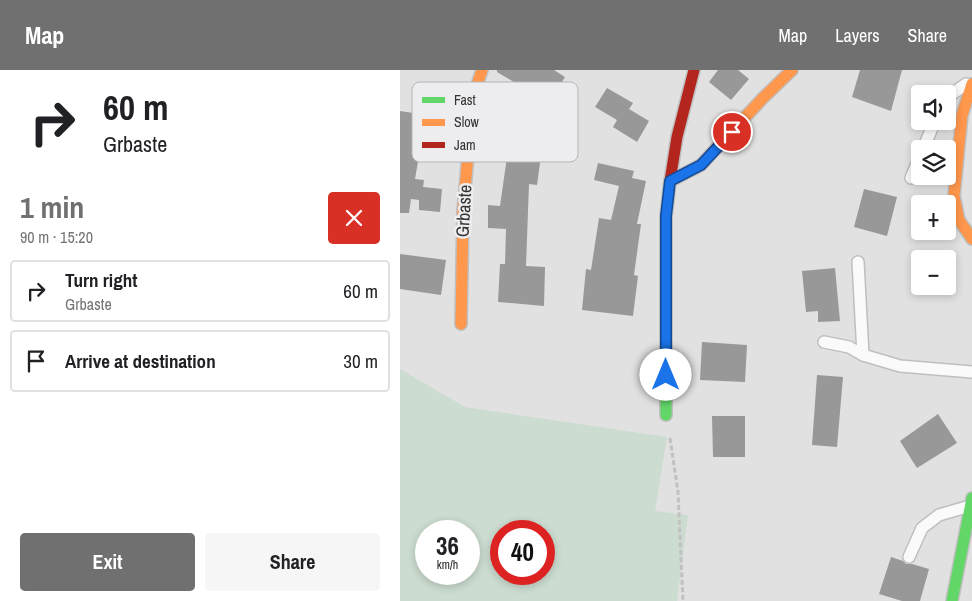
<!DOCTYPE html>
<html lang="en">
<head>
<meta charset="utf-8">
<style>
  body { margin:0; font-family:"Archivo Narrow",sans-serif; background:#f6f6f6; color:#202124; height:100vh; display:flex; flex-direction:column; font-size:19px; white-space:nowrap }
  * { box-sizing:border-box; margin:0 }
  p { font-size:16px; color:#757577 }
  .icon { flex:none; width:28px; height:28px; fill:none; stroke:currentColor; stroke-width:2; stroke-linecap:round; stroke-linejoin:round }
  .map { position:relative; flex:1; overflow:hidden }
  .side { display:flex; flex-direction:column; background:#fff; width:400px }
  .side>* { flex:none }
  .banner { background:#fff; color:#202124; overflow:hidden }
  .fabs { position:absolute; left:511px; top:15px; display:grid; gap:10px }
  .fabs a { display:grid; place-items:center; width:45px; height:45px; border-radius:5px; background:#fff; box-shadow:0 2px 8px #0003; font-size:25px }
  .speed { position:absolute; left:15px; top:450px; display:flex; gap:10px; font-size:25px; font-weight:700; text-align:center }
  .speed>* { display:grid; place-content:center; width:65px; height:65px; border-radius:50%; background:#fff; box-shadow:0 2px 8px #0003; line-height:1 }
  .speed small { font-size:12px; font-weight:400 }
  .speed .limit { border:8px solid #d22; background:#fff; color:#111 }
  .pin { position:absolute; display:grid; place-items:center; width:42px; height:42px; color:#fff; margin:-21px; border:2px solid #fff; border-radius:50%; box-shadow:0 1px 5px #0007 }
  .me { position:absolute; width:55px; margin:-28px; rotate:0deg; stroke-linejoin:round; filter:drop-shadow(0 0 4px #0008) }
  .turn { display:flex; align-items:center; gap:18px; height:105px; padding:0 20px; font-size:22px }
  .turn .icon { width:65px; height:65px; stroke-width:2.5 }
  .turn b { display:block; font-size:35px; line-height:42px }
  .round { display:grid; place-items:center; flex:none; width:52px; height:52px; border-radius:5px; background:#f6f6f6 }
  .headline { display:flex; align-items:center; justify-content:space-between; height:85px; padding:0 20px }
  h1 { font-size:30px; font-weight:800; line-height:38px; color:#707071 }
  .action { display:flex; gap:10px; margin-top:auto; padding:10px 20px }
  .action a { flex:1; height:58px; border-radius:5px; background:#707071; color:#fff; font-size:20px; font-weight:800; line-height:58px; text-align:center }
  .action a+a { background:#f6f6f6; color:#202124 }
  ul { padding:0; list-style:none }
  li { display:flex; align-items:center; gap:15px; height:62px; margin:0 10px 8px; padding:0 10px; border:2px solid #e0e0e0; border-radius:5px }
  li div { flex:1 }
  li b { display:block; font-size:19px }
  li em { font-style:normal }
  header { display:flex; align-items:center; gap:30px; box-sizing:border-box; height:70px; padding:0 25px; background:#707071; color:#fff }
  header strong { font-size:24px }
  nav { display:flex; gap:28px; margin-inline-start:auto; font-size:18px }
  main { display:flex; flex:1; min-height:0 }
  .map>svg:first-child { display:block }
  .green { fill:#ccdcd0; fill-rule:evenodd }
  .building { fill:#989898 }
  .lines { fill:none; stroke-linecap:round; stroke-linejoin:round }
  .lane-casing { stroke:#bfbfbf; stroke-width:14 }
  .fast-casing { stroke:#bfbfbf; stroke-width:14 }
  .slow-casing { stroke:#bfbfbf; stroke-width:14 }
  .jam-casing { stroke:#bfbfbf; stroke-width:14 }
  .path { stroke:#c1c1c1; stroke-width:3; stroke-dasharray:5 2.5; stroke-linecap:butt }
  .lane { stroke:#fafafa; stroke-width:11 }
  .fast { stroke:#63d668; stroke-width:11 }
  .slow { stroke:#ff974d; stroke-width:11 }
  .jam { stroke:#b3261e; stroke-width:11 }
  .route-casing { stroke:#114b97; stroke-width:12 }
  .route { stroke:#1a73e8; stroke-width:9 }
  .labels { text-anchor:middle; stroke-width:5; stroke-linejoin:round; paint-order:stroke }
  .street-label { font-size:18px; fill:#333334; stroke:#ededef }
  .key { fill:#ededef; stroke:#b5b5b7; stroke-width:1 }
  .key-label { font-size:14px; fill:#333334 }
</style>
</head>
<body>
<header>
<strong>Map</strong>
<nav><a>Map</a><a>Layers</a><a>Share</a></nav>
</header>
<main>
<section class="side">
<div class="banner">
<div class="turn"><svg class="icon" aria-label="right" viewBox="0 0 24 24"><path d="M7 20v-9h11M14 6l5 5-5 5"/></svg><div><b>60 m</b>Grbaste</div></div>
</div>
<div class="headline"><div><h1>1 min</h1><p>90 m · 15:20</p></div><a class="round" style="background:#d93025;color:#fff"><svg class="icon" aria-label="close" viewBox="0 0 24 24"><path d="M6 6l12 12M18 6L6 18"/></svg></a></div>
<ul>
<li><svg class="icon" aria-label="right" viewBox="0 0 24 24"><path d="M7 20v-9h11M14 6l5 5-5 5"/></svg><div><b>Turn right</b><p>Grbaste</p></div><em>60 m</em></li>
<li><svg class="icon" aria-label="arrive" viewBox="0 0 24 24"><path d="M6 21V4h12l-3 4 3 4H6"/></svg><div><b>Arrive at destination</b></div><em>30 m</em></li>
</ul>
<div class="action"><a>Exit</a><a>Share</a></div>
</section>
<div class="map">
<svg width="572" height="531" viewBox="0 0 572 531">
  <rect width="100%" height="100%" fill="#e1e1e1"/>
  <path class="green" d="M0,299L65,337L267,367L255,441L288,445L277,531H0ZM26,461H69V504H26ZM101,461H144V504H101Z"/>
  <g class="building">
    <polygon points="97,0 154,0 165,7 149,33 97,2"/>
    <polygon points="318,0 338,0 349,9 331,30 309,12"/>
    <polygon points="460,0 502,0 491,41 452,27"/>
    <polygon points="207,18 233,33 229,39 249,51 237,72 213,57 217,50 195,37"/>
    <polygon points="0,41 26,45 15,109 24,110 23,117 42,119 40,142 19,140 19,130 11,129 9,143 0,143"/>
    <polygon points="109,73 142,78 137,115 129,114 126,196 145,197 144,236 98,232 100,194 105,194 106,159 88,158 88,135 100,136"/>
    <polygon points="198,93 234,101 232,108 246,111 237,154 241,154 234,205 238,206 233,246 182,240 186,199 191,200 199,148 211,150 219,116 194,110"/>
    <polygon points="464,119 497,127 487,166 454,157"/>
    <polygon points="0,184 46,190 41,225 0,219"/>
    <polygon points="435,198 440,251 418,252 418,241 406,242 402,201"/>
    <polygon points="302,272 347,275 345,312 300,310"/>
    <polygon points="417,305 443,307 437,377 412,375"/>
    <polygon points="538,344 557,373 517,398 500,371"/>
    <polygon points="312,346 345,346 345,387 313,387"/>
    <polygon points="491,487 503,491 506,494 512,494 529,499 520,531 502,531 479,524"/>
  </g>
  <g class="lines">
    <g class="lane-casing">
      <g id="lane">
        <polyline points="548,27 566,14"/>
        <polyline points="523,79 535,51"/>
        <polyline points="511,108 520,87"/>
        <polyline points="458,192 463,285"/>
        <polyline points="424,272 449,277 463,285 500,296 572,302"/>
        <polyline points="509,487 522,458 539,445 570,436"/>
      </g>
    </g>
    <g class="fast-casing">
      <g id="fast">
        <polyline points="266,345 266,147 270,111"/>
        <polyline points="552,531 572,428"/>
      </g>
    </g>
    <g class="slow-casing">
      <g id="slow">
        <polyline points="572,14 562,45 554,126 559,150 572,169"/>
        <polyline points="321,73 363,28 392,0"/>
        <polyline points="61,254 63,142 73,27 82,0"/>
      </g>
    </g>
    <g class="jam-casing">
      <polyline id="jam" points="294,0 277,67 270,111 301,95 321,73"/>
    </g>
    <polyline class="path" points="270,368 278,422 283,531"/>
    <use href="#lane" class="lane"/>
    <use href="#fast" class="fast"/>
    <use href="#slow" class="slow"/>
    <use href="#jam" class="jam"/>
  </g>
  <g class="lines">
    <g class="route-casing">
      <polyline id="route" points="266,305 266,146 270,111 301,95 332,62"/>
    </g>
    <use href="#route" class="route"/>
  </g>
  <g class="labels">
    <g class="street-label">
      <text transform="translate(64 141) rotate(-87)" y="6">Grbaste</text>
    </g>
  </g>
  <rect x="12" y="12" width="166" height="80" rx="8" class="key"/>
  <rect x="22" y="27" width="23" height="6" fill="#63d668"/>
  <rect x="22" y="49" width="23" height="7" fill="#ff974d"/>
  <rect x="22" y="72" width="23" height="6" fill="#b3261e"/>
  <g class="key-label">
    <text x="54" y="35">Fast</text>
    <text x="54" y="57">Slow</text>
    <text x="54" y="80">Jam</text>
  </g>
</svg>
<div class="fabs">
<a><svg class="icon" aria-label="sound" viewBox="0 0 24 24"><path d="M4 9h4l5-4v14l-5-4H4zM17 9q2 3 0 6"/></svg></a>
<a><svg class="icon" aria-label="layers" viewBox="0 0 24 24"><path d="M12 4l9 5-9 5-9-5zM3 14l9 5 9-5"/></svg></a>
<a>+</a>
<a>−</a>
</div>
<div class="speed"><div>36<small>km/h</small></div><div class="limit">40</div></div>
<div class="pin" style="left:332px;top:62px;background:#d93025"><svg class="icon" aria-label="arrive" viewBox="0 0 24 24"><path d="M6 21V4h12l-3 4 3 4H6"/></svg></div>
<svg class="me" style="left:266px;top:305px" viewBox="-20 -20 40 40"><circle r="19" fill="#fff"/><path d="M0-13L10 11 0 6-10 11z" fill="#1a73e8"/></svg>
</div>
</main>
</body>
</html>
